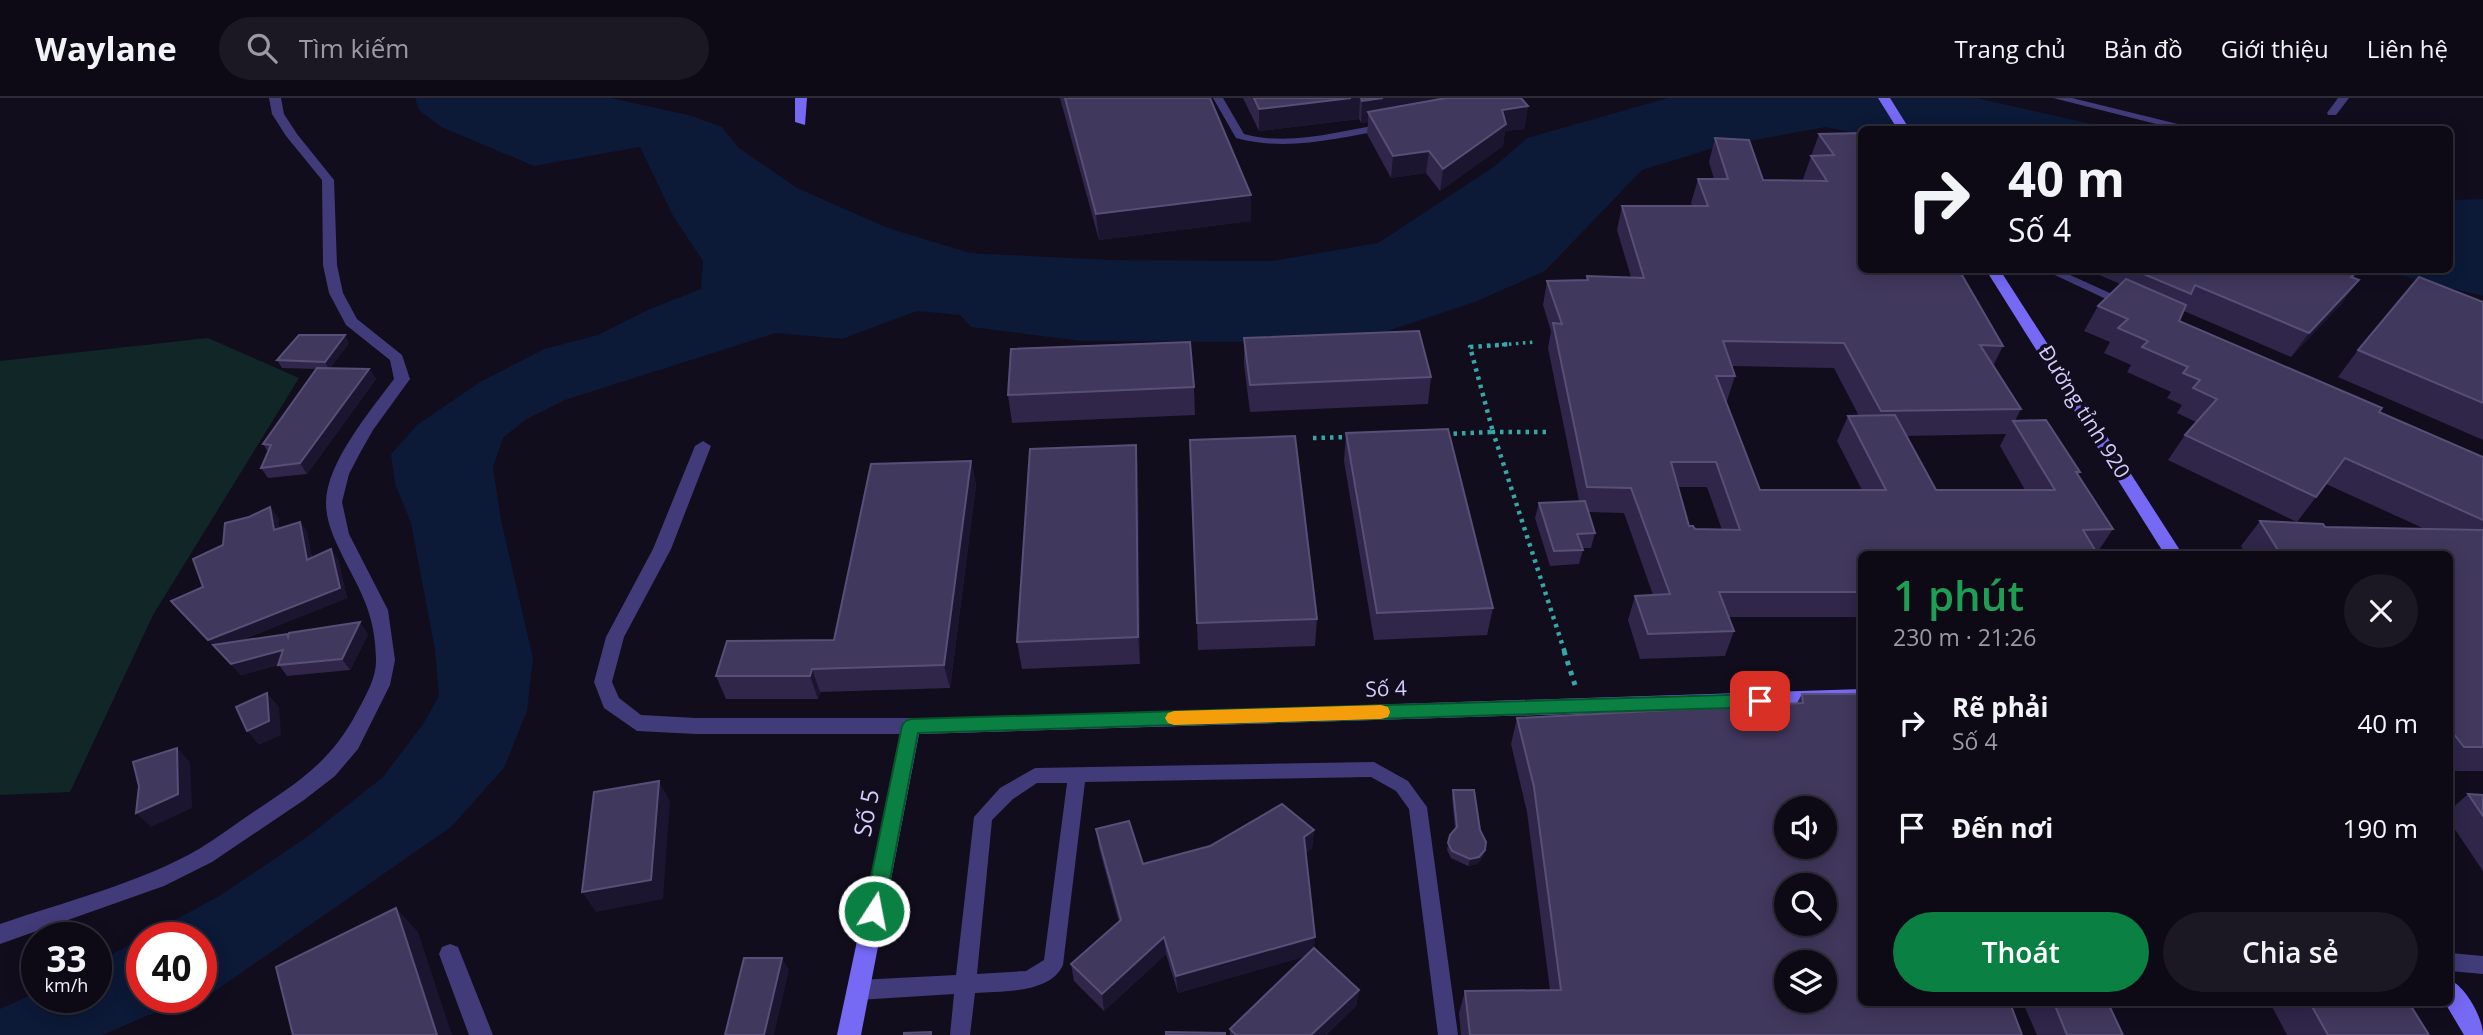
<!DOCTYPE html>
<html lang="vi">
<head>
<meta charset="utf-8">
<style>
  body { margin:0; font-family:"Open Sans",sans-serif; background:#1b1823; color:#f1f3f6; height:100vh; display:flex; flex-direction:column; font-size:26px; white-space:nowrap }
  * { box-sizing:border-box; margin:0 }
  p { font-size:23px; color:#9a9aa1 }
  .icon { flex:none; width:38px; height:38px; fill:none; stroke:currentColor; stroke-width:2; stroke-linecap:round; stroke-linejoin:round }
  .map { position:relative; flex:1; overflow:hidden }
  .sheet { position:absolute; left:1858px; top:453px; width:595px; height:455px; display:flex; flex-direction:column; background:#0d0a16; border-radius:10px; box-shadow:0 4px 18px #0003,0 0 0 2px #2d2b35 }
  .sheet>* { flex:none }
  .top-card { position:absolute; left:1858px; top:28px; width:595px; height:147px; border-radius:10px; box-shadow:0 4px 18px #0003,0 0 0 2px #2d2b35; background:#0d0a16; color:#f1f3f6; overflow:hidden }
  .buttons { position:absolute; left:1774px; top:698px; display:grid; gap:14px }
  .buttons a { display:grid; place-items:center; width:63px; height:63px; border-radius:50%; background:#0d0a16; box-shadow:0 4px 18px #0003,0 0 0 2px #2d2b35; font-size:35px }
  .speed { position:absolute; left:21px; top:824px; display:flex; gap:14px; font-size:35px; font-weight:700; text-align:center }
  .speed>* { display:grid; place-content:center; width:91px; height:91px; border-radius:50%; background:#0d0a16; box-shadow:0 4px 18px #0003,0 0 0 2px #2d2b35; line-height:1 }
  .speed small { font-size:18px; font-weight:400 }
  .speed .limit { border:10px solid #d22; background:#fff; color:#111 }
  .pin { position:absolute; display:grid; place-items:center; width:60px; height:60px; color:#fff; margin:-30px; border-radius:14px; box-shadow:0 4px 10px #0006 }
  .me { position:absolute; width:77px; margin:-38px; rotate:11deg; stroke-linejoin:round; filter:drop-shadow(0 0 5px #0008) }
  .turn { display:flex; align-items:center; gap:24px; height:147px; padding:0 35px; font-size:32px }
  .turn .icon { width:91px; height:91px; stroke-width:2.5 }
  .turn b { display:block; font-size:49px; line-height:60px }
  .round { display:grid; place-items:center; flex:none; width:74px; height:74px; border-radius:37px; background:#1b1823 }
  .head { display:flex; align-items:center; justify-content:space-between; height:119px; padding:0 35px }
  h1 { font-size:42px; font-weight:600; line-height:52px; color:#1e9e55 }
  .action { display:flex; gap:14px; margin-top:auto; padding:14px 35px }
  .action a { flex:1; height:80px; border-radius:42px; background:#0b8043; color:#fff; font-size:28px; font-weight:600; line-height:80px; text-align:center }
  .action a+a { background:#1b1823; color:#f1f3f6 }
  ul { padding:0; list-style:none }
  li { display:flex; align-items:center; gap:21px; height:105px; padding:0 35px }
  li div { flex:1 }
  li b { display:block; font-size:26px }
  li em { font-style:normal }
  header { display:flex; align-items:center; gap:42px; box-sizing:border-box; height:98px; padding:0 35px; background:#0d0a16; border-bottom:2px solid #2d2b35 }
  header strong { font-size:33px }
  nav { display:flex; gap:38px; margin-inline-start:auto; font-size:24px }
  .search { width:490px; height:63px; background:#1b1823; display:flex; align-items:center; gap:18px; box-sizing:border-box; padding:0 24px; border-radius:38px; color:#9a9aa1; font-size:26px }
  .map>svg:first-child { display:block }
  .green { fill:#112626 }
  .water { fill:#0c1937 }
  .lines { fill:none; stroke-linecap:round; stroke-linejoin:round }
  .path-far2 { stroke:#35a7a7; stroke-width:3.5; stroke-dasharray:2.5 4.5; stroke-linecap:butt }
  .path-far1 { stroke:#35a7a7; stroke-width:4.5; stroke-dasharray:3.5 5; stroke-linecap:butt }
  .path { stroke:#35a7a7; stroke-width:5; stroke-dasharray:4.5 6; stroke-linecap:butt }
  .lane { fill:#413b79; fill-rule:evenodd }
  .street { fill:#413b79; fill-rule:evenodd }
  .secondary { fill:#766af5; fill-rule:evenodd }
  .wall { fill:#2f264a; fill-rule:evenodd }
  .shaded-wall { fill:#1c1530 }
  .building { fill:#41385d; stroke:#584f76; stroke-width:2; fill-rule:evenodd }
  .route { fill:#0b8043; stroke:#07532c; stroke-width:2 }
  .slow { fill:#f59e0b }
  .labels { text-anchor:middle; stroke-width:7; stroke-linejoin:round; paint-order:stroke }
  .street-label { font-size:21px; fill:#d5ccfc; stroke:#110d1d }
  .near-street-label { font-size:24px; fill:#d5ccfc; stroke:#110d1d }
</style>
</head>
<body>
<header>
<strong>Waylane</strong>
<div class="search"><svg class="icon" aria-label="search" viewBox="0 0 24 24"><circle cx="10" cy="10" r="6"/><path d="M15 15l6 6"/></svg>Tìm kiếm</div>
<nav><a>Trang chủ</a><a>Bản đồ</a><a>Giới thiệu</a><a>Liên hệ</a></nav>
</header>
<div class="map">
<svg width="2483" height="937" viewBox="0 0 2483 937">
  <rect width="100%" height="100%" fill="#110d1d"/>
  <polygon class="green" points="208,240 299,280 153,517 70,694 0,697 0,263"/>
  <g class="water">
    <polygon points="415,0 611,0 692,18 722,29 739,50 797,90 888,130 970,155 1111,162 1272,163 1378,145 1495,68 1527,40 1668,0 1977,0 2114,31 1862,32 1862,37 1826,29 1717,49 1642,72 1545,173 1475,204 1388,233 1239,244 1081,243 971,229 960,217 917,213 842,241 776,235 565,302 525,322 503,340 493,369 501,422 533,560 527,613 504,670 451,729 205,900 146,918 103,937 0,937 0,911 37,894 37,900 96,900 96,865 142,840 142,900 201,900 201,840 142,840 221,797 311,736 383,679 423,626 439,598 435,552 411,425 395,386 391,356 417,327 480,284 544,251 598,237 650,211 701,191 703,163 673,118 640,49 534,68 441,29 419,12"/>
    <polygon points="2483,101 2483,198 2377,172 2450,172 2450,102"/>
  </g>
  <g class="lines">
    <polyline class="path-far2" points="1488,248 1535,244"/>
    <g class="path-far1">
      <polyline points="1546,334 1493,334 1565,555"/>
      <polyline points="1445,336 1493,334 1470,249 1511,246"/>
      <polyline points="1313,340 1352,339"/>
    </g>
    <polyline class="path" points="1564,553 1575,587"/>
    <g class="lane">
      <path d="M1213,0H1223L1244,36C1291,49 1342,32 1389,25L1395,28L1389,31C1338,40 1288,54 1236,40Z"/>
      <polygon points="2053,0 2072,0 2202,32 2180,32"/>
      <polygon points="2338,0 2349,0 2336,17 2328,17 2327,15"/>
      <polygon points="2044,172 2059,172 2132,205 2126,209 2121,208"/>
      <path d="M1374,664L1408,683L1427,709L1458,937H1438L1409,711L1396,693L1371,679L1085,684L1063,867C1050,896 1001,893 975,895L970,937H950L954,896L858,902L851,899L848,892L851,885L858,882L956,877L974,719L1000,690L1035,670ZM1037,685H1067L1044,862L1026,873L977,876L992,722L1013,701Z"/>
      <polygon points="2450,855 2483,858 2483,876 2450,873"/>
    </g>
    <g class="street">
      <path d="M269,0H281L284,16L297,36L334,82L337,167L343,195L357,221L402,257L410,281L373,332L360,355L349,376L342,404L349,436L388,512L395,562L390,587L358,651L335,678L304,702L212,764L164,788L0,846V826C64,804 140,785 199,751C220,738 240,723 261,709C303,681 333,660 357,614C366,597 377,579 376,560C375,520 364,499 346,465C337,446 326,427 326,405C326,365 371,312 394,281L390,262L346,227L329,195L323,167L322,82L286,38L272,16Z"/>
      <polygon points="703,343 711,348 671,451 624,539 612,584 619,600 641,617 696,620 911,620 918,622 921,628 918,634 911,636 696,636 637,633 604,610 594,584 606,539 653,451 695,348"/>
      <polygon points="450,846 458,849 493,937 469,937 439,856 442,849"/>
    </g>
    <g class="secondary">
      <polygon points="795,0 807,0 805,27 795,24"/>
      <polygon points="1878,0 1890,0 1910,32 1898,32"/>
      <polygon points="1986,172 2000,172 2183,457 2165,457"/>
      <polygon points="1862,591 1862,607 919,636 861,937 837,937 904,622"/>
      <path d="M2450,882C2466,889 2483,920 2483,937H2464L2445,905H2450Z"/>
    </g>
  </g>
  <g class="wall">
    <polygon points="1060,0 1210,0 1251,123 1099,142"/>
    <polygon points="1243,0 1521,0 1528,8 1524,31 1505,33 1503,48 1440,93 1426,75 1391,80 1367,36 1368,24 1361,25 1359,21 1259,33"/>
    <path d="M1819,36L2003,248L1993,268L2021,311L2015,323L2080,374L2078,378L2113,431L2097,455L2093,456L2092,457H1862V519H1729L1734,533L1725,558L1640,561L1628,522L1635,498L1653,497L1624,415L1588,414L1595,435L1591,450H1582L1583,452L1579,466L1550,468L1535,420L1539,405L1579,403L1548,250L1551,233L1543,207L1547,183L1586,182L1587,178L1631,179L1617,132L1622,108H1692L1691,105L1698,81H1714L1709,64L1715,40L1763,82H1804L1803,81ZM1732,268L1834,270L1859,318H1848L1837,343L1862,392H1760L1725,303H1727L1735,278ZM2006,336L2000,348L2025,392H1936L1906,338ZM1678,389H1707L1722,432L1695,431L1689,428Z"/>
    <polygon points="2088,172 2359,172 2353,180 2359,182 2341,206 2291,259 2184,213 2179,223 2379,314 2483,359 2483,673 2450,673 2450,457 2246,457 2241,448 2260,423 2325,429 2425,431 2326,386 2297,424 2168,362 2185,337 2196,324 2177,315 2182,307 2167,300 2171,294 2127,274 2131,267 2104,255 2110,244 2084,233 2098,208 2120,186"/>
    <polygon points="2483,204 2483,342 2338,279 2358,252"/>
    <polygon points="1244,240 1431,279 1428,306 1250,314 1244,267"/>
    <polygon points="349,245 330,270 369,271 376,281 307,376 268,380 261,370 268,354 263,346 317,271 282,270 277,262"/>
    <polygon points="1194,289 1195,317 1012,325 1008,297"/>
    <polygon points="1346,335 1493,510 1487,537 1374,542 1344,363"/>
    <polygon points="1190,342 1317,521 1315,548 1198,552"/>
    <polygon points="1136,347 1138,374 1140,566 1022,571 1017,544"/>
    <polygon points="971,363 976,387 950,590 820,594 818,601 726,601 716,578 834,542"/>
    <polygon points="278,419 279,430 300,424 307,434 312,460 338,461 347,500 239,543 287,536 288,537 368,536 350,572 287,578 279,567 241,577 171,503 203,489 223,447"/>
    <polygon points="1802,596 2022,937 1461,937 1459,915 1465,893 1550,892 1527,714 1511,646 1517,620 1797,605"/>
    <polygon points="1453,692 1480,732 1485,752 1483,759 1477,766 1468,768 1451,760 1447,752 1450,737 1455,731 1452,699"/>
    <polygon points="2468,696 2483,697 2483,773 2450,724 2450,712"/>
    <polygon points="1096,731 1143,766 1314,732 1312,750 1306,755 1314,851 1359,892 1356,908 1326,937 1230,937 1230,931 1306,858 1178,895 1166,856 1104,913 1074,883 1071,866 1119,824 1099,750"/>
    <polygon points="2023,905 2108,905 2123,937 2037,937"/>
    <polygon points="2270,905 2409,905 2429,937 2287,937"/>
  </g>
  <g class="shaded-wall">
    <polygon points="1351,0 1360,0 1359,21 1259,33 1259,11"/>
    <polygon points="1383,0 1450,0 1368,14 1368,24 1361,25 1362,3"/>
    <polygon points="1528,8 1524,31 1505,33 1503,48 1440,93 1443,71 1502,12"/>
    <polygon points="1429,53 1426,75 1391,80 1393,58"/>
    <polygon points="1251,97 1251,123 1099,142 1096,116"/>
    <polygon points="2359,182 2341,206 2291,259 2309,235"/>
    <polygon points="345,237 349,245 329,271 325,264"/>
    <polygon points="369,271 376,281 307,376 300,365"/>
    <polygon points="1136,347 1138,374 1140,566 1138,539"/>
    <polygon points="971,363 976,387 950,590 944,567"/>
    <polygon points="270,409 278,419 281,442 274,432"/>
    <polygon points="300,424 307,434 314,472 307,462"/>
    <polygon points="331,451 338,461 347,500 216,552 208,542"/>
    <polygon points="360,524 368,536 350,572 342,561"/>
    <polygon points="283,552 279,567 241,577 231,566"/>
    <polygon points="812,571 820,594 818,601 810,578"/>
    <polygon points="267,595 279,609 281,637 259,647 247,633"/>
    <polygon points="177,650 190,664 192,710 151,729 136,715"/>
    <polygon points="659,683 670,703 663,801 596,814 582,794"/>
    <polygon points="1314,732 1312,750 1303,757 1304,739"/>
    <polygon points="1485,752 1483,759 1477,766 1468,768 1470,761"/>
    <polygon points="396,810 418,834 452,937 437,937"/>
    <polygon points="1164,839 1166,856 1104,913 1102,896"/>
    <polygon points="1315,839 1313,856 1178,895 1176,878"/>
    <polygon points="782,860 789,872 774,937 764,937"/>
    <polygon points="1359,892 1356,908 1326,937 1311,937"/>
  </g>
  <g class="building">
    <polygon points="1065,0 1210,0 1251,97 1096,116"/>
    <polygon points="1254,0 1351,0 1259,11"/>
    <polygon points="1361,0 1383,0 1362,3"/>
    <polygon points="1446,0 1521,0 1528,8 1502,12 1506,26 1443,71 1429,53 1393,58 1368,14"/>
    <path d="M1862,35V172H1959L2003,248L1980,247L2021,311L1881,313L1844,245L1723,243L1735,278H1716L1760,392H1886L1848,318L1895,317L1936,392H2055L2013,323L2046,322L2080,374H2076L2113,431L2083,432L2095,452H2079L2082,457H1862V494H1719L1734,533L1648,536L1635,498L1670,496L1631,390L1587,389L1553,225L1562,226L1547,183L1588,182L1587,178L1644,180L1622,108H1708L1698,81H1728L1715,40L1749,42L1763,82L1827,83L1811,58L1834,57L1819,36ZM1671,364H1716L1740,432L1695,431L1693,428H1689Z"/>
    <polygon points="2134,172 2358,172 2351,179 2359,182 2309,235 2195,187 2191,196"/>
    <polygon points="2419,179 2483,204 2483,305 2358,252"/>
    <polygon points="2126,181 2186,207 2179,223 2382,310 2379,314 2483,359 2483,422 2345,360 2316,399 2185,337 2217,301 2193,290 2200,282 2183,275 2188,269 2142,249 2148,243 2118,230 2128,221 2098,208"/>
    <polygon points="1419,233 1431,279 1250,287 1244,240"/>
    <polygon points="299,237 345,237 325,264 277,262"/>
    <polygon points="1190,244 1194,289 1008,297 1011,251"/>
    <polygon points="317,270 369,271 300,365 261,370 271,347 263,346"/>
    <polygon points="1448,331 1493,510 1377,515 1346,335"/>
    <polygon points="1295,338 1317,521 1197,525 1190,342"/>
    <polygon points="1136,347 1138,539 1017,544 1030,351"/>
    <polygon points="971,363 944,567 812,571 810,578 716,578 727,543 834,542 871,366"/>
    <polygon points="1585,403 1595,435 1577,436 1583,452 1554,453 1539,405"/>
    <polygon points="270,409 274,432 300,424 307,462 331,451 340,490 208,542 171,503 203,489 193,461 223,447 225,425 249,419"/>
    <polygon points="2260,423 2323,426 2325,429 2483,432 2483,649 2464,649 2450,631 2450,457 2281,457"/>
    <polygon points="360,524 342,561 278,567 283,552 231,566 213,547 287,536 288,539 289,535"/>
    <polygon points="267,595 269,623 247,633 236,609"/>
    <path d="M1802,596H1862V905H2010L2022,937H1470L1465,893L1561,892L1534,689L1517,620L1803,605ZM1787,710H1825V749H1787ZM1787,788H1825V826H1787ZM1787,864H1825V903H1787Z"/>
    <polygon points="177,650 178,696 136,715 139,688 133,664"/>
    <polygon points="659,683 651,782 582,794 594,694"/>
    <polygon points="1453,692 1474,692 1480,732 1486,744 1485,752 1479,759 1470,761 1452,753 1448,745 1450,737 1457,729"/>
    <polygon points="2468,696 2483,697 2483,718"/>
    <polygon points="1282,706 1314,732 1304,739 1315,839 1176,878 1164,839 1102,896 1071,866 1121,822 1096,731 1129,723 1143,766 1210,748"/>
    <polygon points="396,810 437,937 293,937 276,869"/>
    <polygon points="1314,850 1359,892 1311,937 1236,937 1230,931"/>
    <polygon points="744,860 782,860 764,937 725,937"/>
    <polygon points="2054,905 2108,905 2123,937 2067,937"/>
    <polygon points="2310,905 2409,905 2429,937 2328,937"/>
    <polygon points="931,934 931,937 904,937 904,935"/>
    <polygon points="1166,934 1225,935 1225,937 1166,937"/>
  </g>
  <polygon class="route" points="1760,596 1766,598 1769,603 1766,607 1760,609 918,635 884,813 881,819 874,822 867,819 864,813 902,628 905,623 911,621"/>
  <polygon class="slow" points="1381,607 1388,609 1390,614 1388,619 1381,621 1174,627 1168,625 1165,620 1168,615 1174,613"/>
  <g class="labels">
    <g class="street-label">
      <text transform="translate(2084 314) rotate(58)" y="7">Đường tỉnh 920</text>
      <text transform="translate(1386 591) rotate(-2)" y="7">Số 4</text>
    </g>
    <g class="near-street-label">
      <text transform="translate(867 715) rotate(-79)" y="8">Số 5</text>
    </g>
  </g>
</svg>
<div class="buttons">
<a><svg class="icon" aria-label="sound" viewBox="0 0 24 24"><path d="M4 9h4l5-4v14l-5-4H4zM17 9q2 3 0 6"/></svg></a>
<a><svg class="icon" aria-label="search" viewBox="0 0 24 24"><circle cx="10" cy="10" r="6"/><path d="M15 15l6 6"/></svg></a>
<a><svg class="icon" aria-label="layers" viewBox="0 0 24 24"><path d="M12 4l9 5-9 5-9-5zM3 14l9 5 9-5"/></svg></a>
</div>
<div class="speed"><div>33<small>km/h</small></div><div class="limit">40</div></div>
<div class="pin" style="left:1760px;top:603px;background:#d93025"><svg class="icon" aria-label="arrive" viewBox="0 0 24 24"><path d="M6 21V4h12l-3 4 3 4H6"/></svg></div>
<svg class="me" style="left:874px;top:813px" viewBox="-20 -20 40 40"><circle r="17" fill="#0b8043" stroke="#fff" stroke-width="3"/><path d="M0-11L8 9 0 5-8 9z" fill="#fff"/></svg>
<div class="top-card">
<div class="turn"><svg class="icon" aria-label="right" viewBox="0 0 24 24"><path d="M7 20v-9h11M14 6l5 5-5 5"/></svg><div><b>40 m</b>Số 4</div></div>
</div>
<section class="sheet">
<div class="head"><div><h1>1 phút</h1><p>230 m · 21:26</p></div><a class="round"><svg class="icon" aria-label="close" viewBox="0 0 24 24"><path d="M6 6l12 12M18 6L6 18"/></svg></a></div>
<ul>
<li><svg class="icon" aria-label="right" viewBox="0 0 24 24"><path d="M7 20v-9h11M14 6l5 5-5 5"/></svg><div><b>Rẽ phải</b><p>Số 4</p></div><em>40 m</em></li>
<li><svg class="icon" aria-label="arrive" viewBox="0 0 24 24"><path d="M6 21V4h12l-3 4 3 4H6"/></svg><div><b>Đến nơi</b></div><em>190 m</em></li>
</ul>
<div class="action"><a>Thoát</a><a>Chia sẻ</a></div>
</section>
</div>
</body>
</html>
